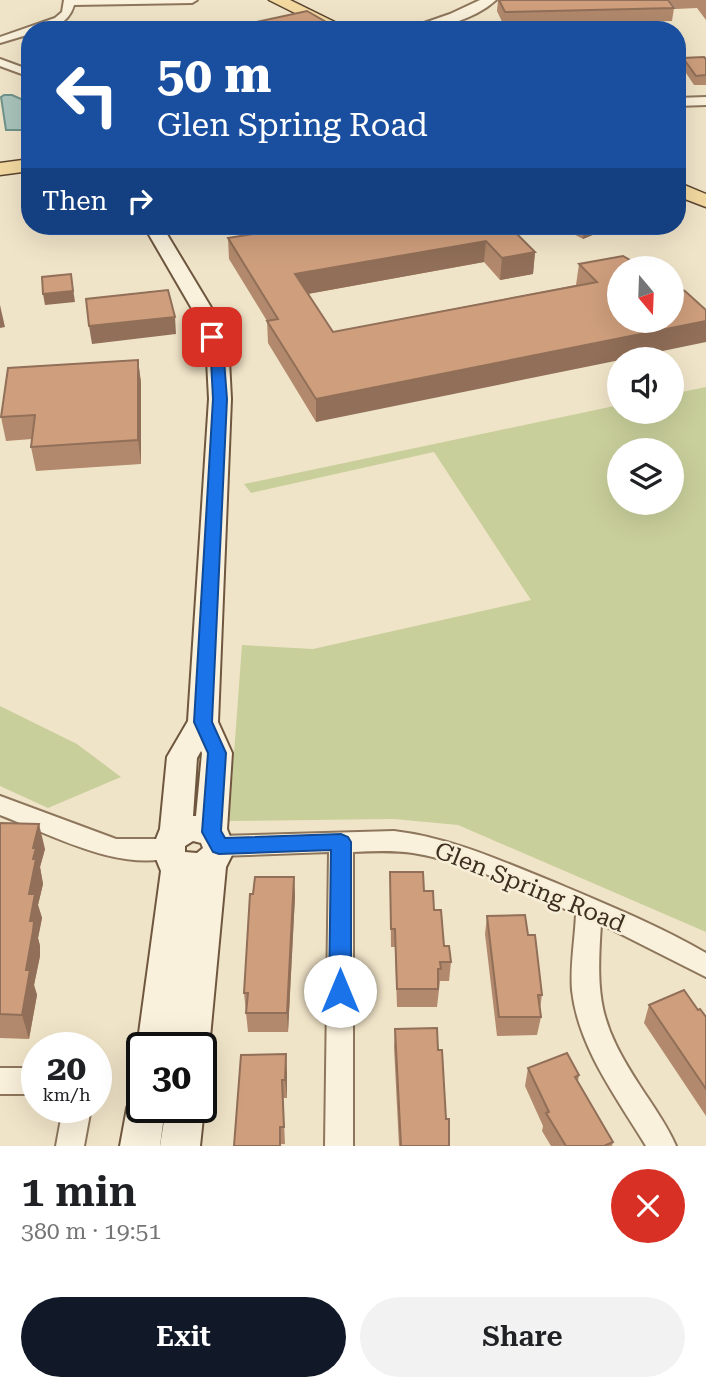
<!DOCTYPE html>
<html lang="en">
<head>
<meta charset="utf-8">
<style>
  body { margin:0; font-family:"Roboto Serif",serif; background:#f2f2f2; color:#202124; height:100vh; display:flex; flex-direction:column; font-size:26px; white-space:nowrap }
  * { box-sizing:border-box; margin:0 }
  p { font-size:23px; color:#757577 }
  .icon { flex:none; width:38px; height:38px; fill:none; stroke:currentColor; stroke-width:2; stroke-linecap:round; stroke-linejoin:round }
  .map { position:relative; height:1146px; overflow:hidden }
  .sheet { display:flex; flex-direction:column; background:#fff; flex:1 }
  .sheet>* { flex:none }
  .hud { position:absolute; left:21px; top:21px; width:665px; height:214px; border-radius:28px; box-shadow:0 7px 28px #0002; background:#1a4fa0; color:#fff; overflow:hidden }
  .needle { width:46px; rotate:161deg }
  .controls { position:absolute; left:607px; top:256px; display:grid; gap:14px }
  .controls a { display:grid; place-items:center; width:77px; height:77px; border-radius:50%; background:#fff; box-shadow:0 7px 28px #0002; font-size:35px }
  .speed { position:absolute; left:21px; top:1032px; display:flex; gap:14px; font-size:35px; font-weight:700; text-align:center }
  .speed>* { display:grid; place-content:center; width:91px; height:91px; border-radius:50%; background:#fff; box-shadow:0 7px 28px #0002; line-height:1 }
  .speed small { font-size:18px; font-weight:400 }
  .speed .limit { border:4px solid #111; border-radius:10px; background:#fff; color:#111 }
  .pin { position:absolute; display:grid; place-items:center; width:60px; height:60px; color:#fff; margin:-30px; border-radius:14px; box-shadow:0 4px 10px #0006 }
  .me { position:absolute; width:77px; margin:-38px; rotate:0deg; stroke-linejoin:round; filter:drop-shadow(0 0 5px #0008) }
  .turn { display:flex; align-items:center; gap:24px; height:147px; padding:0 21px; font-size:32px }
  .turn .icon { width:91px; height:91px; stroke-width:2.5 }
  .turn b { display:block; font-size:49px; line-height:60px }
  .then { display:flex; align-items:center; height:66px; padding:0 21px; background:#0003; gap:14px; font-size:26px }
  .round { display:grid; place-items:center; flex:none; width:74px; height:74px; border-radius:37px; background:#f2f2f2 }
  .head { display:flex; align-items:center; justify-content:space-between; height:119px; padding:0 21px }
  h1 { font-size:42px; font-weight:600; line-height:52px }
  .action { display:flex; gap:14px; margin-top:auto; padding:14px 21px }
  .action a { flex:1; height:80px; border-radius:42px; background:#111827; color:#fff; font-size:28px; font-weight:600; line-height:80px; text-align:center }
  .action a+a { background:#f2f2f2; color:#202124 }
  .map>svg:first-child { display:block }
  .green { fill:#c9cf9b; fill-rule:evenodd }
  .water { fill:#a9c4bc; stroke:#6f938a; stroke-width:2 }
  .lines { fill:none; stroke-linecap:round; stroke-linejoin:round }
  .minor-casing { stroke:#8d765c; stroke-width:4 }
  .tertiary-casing { stroke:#8d765c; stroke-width:4 }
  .secondary-casing { stroke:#6f573f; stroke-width:4 }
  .primary-casing { stroke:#5b4430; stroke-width:3 }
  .minor { fill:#faf1dc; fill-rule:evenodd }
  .tertiary { fill:#faf1dc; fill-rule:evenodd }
  .secondary { fill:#faf1dc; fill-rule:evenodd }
  .primary { fill:#f3d9a0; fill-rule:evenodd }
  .wall { fill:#b2896c }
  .shaded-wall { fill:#916f58 }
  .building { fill:#cf9f7d; stroke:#916f58; stroke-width:2 }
  .route { fill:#1a73e8; stroke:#114b97; stroke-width:2 }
  .labels { text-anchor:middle; stroke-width:5; stroke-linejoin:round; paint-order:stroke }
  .near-street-label { font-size:24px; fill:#3d2e20; stroke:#f7eed8 }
</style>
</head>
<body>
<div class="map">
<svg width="706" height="1146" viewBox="0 0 706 1146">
  <rect width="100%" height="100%" fill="#f0e4c8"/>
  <g class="green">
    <path d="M706,387V932L458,825L394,819L229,821L242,645L313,649L531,600L434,452L251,493L244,484L619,405L620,411H672V394ZM620,450H672V502H620Z"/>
    <polygon points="0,706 77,744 121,777 48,808 0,786"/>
  </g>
  <polygon class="water" points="4,95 12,95 30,103 30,130 6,130 1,97"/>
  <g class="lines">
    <g class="minor-casing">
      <g id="minor">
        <path d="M64,0H197L192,3L74,5C68,26 49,30 30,30V34L0,43V37L55,18L62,12Z"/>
        <polygon points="0,59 30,70 30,77 0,66"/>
        <path d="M0,796L116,839H168L176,842L180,849L176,856C122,874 50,834 0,815Z"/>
        <path d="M394,831C453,838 506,863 561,885C610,906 660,926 706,953V977L601,924C596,999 599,1023 640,1086C653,1106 667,1125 676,1146H646C617,1098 578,1047 572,990C570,965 575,939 576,914C524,891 470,862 413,853C393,850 373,851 353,852V1146H325L329,852L219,856L211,853L207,846L211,839L219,836Z"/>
        <rect x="0" y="1068" width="37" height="26"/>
        <polygon points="63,1108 91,1108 84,1146 56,1146"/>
      </g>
    </g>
    <g class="tertiary-casing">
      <g id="tertiary">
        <path d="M480,0H496C473,21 434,30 404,30L450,14Z"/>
        <polygon points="706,97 706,105 677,106 677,98"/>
      </g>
    </g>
    <g class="secondary-casing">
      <g id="secondary">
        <path d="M144,226H162L215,314L229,360L231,399L218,722L232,753L227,829L235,849L226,867L209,1048L201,1061V1048H142V1060L137,1048L161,871L152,849L160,829L167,757L188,721L209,399L207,360L195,314ZM201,751L202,753L196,816H193L197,758ZM193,841L201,843L203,848L197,853L185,852V846Z"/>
        <polygon points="142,1091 142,1108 165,1108 160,1146 120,1146 127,1108 132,1095"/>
        <polygon points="201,1101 204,1108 200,1146 160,1146 166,1108 201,1108"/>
      </g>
    </g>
    <g class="primary-casing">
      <g id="primary">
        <polygon points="269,0 290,0 351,30 329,30"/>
        <polygon points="30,159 30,171 0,175 0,163"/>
        <polygon points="677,182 706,194 706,207 677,196"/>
      </g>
    </g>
    <use href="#minor" class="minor"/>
    <use href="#tertiary" class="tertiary"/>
    <use href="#secondary" class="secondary"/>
    <use href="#primary" class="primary"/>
  </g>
  <g class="wall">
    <polygon points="498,0 668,0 674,8 672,21 504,26 497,11"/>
    <polygon points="669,0 706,0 706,20 697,8 676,9"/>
    <polygon points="683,58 706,59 706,85 694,85 682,67"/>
    <polygon points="509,226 535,252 533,274 500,280 484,262 308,294 333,332 576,285 579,264 623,256 620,320 316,422 268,343 267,321 229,259 228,238"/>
    <polygon points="567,226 614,226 583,239 566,230"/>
    <polygon points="138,360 141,383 141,464 36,471 31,447 32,439 6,441 1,417"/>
    <polygon points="0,823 45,849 40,867 43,884 38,905 42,918 38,938 40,946 40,956 34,985 37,995 29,1039 0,1038"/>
    <polygon points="390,872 424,891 434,910 444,946 451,962 449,981 440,981 437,1007 397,1007 395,947 391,947"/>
    <polygon points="294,877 295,896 288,1032 248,1032 244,993 253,894"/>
    <polygon points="487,916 528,935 542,995 540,1009 541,1017 537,1035 497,1036 485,934"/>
    <polygon points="649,1005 698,1010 706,1017 706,1116 644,1023"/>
    <polygon points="395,1029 438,1050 449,1146 399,1146 394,1047"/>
    <polygon points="286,1054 287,1098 283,1098 285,1144 234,1146"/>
    <polygon points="528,1068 579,1075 578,1081 613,1142 612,1146 551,1146 542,1131 543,1126 525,1086"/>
  </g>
  <g class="shaded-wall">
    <polygon points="585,226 614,226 583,239"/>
    <polygon points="486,241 484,262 296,296 295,274"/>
    <polygon points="535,252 533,274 500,280 502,258"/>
    <polygon points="71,274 75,302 45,305 43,294"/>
    <polygon points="0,305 5,327 0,328"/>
    <polygon points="175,317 176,334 92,344 89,326"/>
    <polygon points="706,321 706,342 624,359 620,359 620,360 316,422 316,399"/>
    <polygon points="138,360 141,383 141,464 138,440"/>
    <polygon points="39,824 45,849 40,867 43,884 38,905 42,918 38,938 40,946 40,956 34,985 37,995 29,1039 22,1015 30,921 29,894 33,859 33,848"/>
    <polygon points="294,877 295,896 288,1032 287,1013"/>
    <polygon points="286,1054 287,1072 287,1098 285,1080"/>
  </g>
  <g class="building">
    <polygon points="499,0 668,0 674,8 505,12"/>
    <polygon points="307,11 333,26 326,27 330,30 220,30"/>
    <polygon points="472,24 483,30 451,30"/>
    <polygon points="704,57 706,59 706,75 696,76 683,58"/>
    <polygon points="301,226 509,226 535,252 502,258 486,241 295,274 333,332 597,282 579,264 623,256 644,268 620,268 620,320 672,320 672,284 685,291 706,310 706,321 316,399 267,321 278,319 228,238"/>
    <polygon points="71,274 73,291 43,294 42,277"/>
    <polygon points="168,290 175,317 89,326 86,299"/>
    <polygon points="138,360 138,440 31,447 35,415 1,417 8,368"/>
    <polygon points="0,823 39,824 33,848 36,848 33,859 36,859 29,894 35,894 30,921 34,921 33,931 26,970 30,970 22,1015 0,1014"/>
    <polygon points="390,872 423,872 424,891 433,891 434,910 441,910 444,946 449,946 451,962 440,962 441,969 438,969 438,989 397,989 395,929 391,929"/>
    <polygon points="255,877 294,877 287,1013 246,1013 248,993 244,993 250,894 253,894"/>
    <polygon points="525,915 528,935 535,935 542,995 538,995 541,1017 499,1017 487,916"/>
    <polygon points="684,990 698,1010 700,1009 706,1017 706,1089 649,1005"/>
    <polygon points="437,1028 438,1050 442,1050 446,1119 449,1119 449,1146 401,1146 395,1029"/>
    <polygon points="567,1053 579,1075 575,1077 613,1142 604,1146 566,1146 546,1113 549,1112 528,1068"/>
    <polygon points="286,1054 285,1080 282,1080 284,1127 280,1127 280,1146 234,1146 241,1055"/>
  </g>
  <polygon class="route" points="212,333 219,337 224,360 227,399 212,722 226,753 221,831 225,838 341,834 348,837 351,842 351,991 347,998 340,1001 332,998 329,991 331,850 219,854 213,852 202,832 208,753 194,722 213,399 211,360 206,337"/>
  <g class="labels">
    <g class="near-street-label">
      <text transform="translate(530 887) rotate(22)" y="8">Glen Spring Road</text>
    </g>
  </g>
</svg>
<div class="controls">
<a><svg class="needle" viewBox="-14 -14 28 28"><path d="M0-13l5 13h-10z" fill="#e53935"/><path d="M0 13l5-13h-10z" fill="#757577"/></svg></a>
<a><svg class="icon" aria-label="sound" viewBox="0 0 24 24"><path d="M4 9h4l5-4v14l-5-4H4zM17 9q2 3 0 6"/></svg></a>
<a><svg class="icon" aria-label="layers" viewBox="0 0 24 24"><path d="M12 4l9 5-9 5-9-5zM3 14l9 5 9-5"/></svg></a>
</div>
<div class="speed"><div>20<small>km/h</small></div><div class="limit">30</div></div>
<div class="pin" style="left:212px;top:337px;background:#d93025"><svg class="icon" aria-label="arrive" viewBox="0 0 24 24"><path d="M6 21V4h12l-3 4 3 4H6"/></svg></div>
<svg class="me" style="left:340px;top:991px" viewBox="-20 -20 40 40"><circle r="19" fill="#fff"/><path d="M0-13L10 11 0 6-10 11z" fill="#1a73e8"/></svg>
<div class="hud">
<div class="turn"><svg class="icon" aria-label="left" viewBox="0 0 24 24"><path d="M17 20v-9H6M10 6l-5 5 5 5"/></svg><div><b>50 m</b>Glen Spring Road</div></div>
<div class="then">Then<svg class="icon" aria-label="right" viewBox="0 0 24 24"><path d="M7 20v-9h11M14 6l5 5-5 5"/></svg></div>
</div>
</div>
<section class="sheet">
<div class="head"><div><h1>1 min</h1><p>380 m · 19:51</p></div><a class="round" style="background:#d93025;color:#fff"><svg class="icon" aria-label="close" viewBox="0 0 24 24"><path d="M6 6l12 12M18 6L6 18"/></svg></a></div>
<div class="action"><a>Exit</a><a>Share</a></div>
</section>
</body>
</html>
